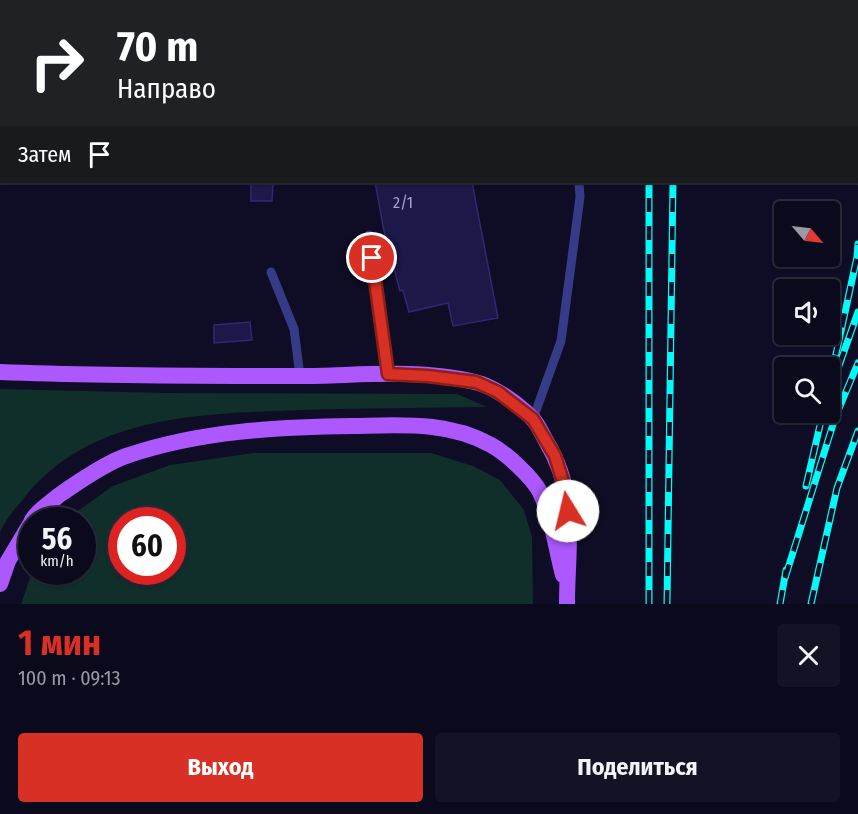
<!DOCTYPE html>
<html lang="ru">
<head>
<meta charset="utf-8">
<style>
  body { margin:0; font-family:"Fira Sans Condensed",sans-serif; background:#131325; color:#f1f3f6; height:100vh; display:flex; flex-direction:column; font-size:22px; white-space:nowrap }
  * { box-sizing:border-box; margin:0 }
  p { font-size:20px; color:#999aa3 }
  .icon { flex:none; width:33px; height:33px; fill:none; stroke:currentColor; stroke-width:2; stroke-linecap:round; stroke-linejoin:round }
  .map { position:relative; height:604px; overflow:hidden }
  .sheet { display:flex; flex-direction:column; background:#0a0a1c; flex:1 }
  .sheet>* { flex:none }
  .hud { position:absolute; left:0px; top:0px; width:858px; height:183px; box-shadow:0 2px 4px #0004,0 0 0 2px #2a2b3b; background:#202124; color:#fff; overflow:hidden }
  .needle { width:39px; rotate:118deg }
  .controls { position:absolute; left:774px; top:201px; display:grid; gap:12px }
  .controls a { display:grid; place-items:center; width:66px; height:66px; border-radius:6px; background:#0a0a1c; box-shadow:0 2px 4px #0004,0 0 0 2px #2a2b3b; font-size:30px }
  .speed { position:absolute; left:18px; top:507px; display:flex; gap:12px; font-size:30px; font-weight:700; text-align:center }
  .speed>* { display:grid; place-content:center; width:78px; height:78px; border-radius:50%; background:#0a0a1c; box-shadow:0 2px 4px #0004,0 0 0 2px #2a2b3b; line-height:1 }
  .speed small { font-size:15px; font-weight:400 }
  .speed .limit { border:9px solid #d22; background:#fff; color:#111 }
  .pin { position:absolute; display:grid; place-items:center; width:51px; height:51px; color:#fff; margin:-26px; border:3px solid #fff; border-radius:50%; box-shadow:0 2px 6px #0007 }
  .me { position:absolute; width:66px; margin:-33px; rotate:351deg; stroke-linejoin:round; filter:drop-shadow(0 0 4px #0008) }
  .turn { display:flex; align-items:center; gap:21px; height:126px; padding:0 18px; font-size:27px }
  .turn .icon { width:78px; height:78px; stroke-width:2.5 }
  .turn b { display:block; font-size:42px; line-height:51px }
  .then { display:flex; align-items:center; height:57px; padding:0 18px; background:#0003; gap:12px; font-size:22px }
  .round { display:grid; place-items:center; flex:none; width:63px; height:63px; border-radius:6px; background:#131325 }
  .overview { display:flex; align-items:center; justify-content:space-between; height:102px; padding:0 18px }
  h1 { font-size:36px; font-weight:700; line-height:45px; color:#d93025 }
  .primary-button { display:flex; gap:12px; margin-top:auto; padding:12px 18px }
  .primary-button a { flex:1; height:69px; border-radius:6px; background:#d93025; color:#fff; font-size:24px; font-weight:700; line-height:69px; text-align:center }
  .primary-button a+a { background:#131325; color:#f1f3f6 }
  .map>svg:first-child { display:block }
  .green { fill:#102f2a; fill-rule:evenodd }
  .building { fill:#1c1847; stroke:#2f2874; stroke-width:1.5 }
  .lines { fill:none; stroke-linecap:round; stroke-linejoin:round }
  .service { stroke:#353b87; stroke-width:9 }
  .primary { stroke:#ad58ff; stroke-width:16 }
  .rail-casing { stroke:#00fcf8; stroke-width:7 }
  .rail { stroke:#0e0d25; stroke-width:4.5; stroke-dasharray:14; stroke-linecap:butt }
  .route-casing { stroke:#8d1f18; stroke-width:15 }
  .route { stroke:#d93025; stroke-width:10 }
  .labels { text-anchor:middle; stroke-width:4.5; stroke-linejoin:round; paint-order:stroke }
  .number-label { font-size:16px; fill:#a4a3d1 }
</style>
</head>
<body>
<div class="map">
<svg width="858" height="604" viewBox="0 0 858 604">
  <rect width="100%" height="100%" fill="#0e0d25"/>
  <g class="green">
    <polygon points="418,0 526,0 527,1 419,2"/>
    <path d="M0,389L166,393L457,394L487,407C424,408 362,408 300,410C200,414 87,414 21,502C13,511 5,521 0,532Z"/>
    <path d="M253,453H431L473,466L500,480L524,510L532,537L533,604H21L32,572H82V520H65L113,486L170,465ZM122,520H172V572H122Z"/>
  </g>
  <g class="building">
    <polygon points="251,182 273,182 272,201 251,201"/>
    <polygon points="375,182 472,182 498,318 453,326 448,303 409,312 403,290 400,291 384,231"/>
    <polygon points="250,322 252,340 214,343 214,325"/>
  </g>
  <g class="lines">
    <g class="service">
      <polyline points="232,0 232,2"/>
      <polyline points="380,0 381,2"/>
      <polyline points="552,0 552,2"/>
      <polyline points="369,235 388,374"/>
      <polyline points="271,272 294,329 300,376"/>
      <polyline points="533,419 561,341 580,197 579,182"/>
    </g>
    <g class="primary">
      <path d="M0,372C99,376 199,376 299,376C356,376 419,368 475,382C495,387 517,403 532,418C538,424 542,434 546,441C579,495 567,545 567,604"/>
      <path d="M32,520C38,510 49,504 58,496C75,484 109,461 129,455C201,431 277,427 353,426C401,425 448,421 491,445C506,453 532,477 540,492C552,517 556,548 563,575"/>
      <polyline points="0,584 8,561 32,521"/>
    </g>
    <g class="rail-casing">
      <g id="rail">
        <polyline points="649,2 649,0"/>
        <polyline points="675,2 675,0"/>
        <polyline points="830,382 857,257 858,244"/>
        <polyline points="830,391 858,312"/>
        <polyline points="806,486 823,412"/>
        <polyline points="785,578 835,418 858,363"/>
        <polyline points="649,604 649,182"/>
        <polyline points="667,604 673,182"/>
        <polyline points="780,604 786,570"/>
        <polyline points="811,604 837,488 858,431"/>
      </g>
    </g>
    <use href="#rail" class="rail"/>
  </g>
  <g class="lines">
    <g class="route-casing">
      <polyline id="route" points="372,258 388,374 428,376 476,382 498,392 533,419 555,456 565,488 568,511"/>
    </g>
    <use href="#route" class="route"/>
  </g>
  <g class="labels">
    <g class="number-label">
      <text x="403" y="208">2/1</text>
    </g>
  </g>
</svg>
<div class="controls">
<a><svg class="needle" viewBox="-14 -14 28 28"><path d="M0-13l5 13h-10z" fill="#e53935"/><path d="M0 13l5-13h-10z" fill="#999aa3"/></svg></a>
<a><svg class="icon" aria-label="sound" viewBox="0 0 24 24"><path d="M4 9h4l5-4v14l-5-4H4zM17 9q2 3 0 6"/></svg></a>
<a><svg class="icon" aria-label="search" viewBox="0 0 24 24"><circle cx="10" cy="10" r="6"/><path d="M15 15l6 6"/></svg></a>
</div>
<div class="speed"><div>56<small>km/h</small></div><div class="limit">60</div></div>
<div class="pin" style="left:372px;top:258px;background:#d93025"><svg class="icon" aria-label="arrive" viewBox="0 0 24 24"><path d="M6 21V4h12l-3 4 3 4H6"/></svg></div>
<svg class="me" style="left:568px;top:511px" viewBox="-20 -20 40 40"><circle r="19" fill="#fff"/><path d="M0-13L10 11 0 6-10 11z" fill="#d93025"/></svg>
<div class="hud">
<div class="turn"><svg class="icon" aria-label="right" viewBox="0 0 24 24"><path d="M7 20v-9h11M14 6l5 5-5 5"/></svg><div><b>70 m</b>Направо</div></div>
<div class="then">Затем<svg class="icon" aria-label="arrive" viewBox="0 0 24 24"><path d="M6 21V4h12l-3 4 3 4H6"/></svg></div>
</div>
</div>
<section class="sheet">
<div class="overview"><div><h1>1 мин</h1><p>100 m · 09:13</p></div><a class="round"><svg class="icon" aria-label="close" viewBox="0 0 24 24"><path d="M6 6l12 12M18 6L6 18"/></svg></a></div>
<div class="primary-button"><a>Выход</a><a>Поделиться</a></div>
</section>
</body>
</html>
